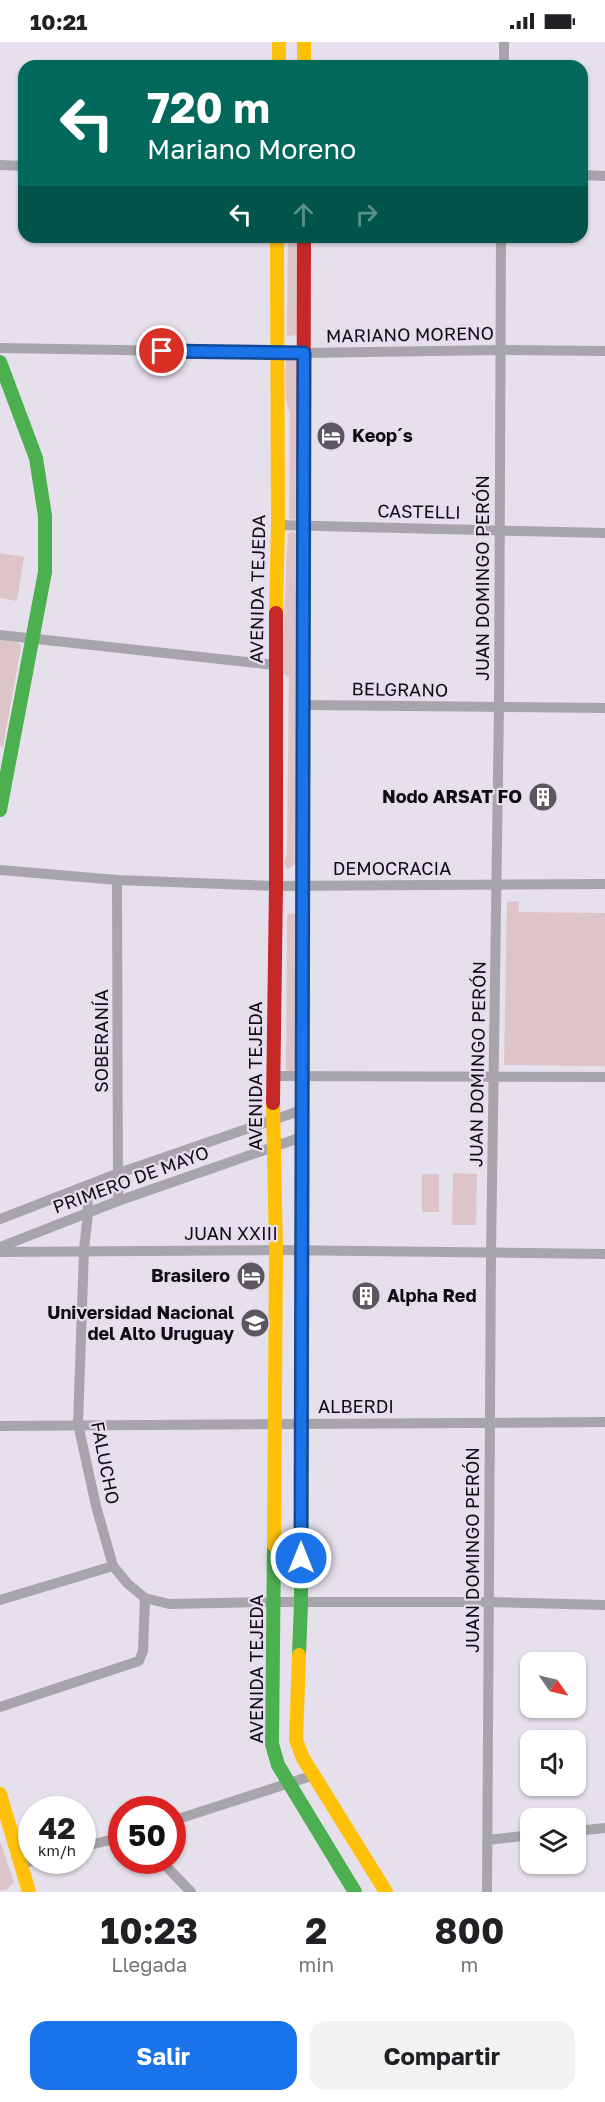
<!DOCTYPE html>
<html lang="es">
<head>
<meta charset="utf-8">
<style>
  body { margin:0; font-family:"Golos Text",sans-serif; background:#f2f2f2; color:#202124; height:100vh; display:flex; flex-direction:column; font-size:22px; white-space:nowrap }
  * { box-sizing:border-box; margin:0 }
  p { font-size:20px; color:#757577 }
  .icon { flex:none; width:33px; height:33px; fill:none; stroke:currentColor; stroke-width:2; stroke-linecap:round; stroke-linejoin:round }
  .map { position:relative; height:1850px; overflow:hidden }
  .drawer { display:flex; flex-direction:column; background:#fff; flex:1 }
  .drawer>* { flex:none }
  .banner { position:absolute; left:18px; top:18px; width:570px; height:183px; border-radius:18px; box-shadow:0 2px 4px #0004; background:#00695c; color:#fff; overflow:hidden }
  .needle { width:39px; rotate:124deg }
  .fabs { position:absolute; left:520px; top:1610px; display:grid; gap:12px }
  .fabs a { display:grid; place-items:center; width:66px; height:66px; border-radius:12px; background:#fff; box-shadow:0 2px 4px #0004; font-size:30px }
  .speed { position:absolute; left:18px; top:1754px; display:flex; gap:12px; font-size:30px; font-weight:700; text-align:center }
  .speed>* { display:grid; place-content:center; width:78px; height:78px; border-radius:50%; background:#fff; box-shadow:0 2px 4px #0004; line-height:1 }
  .speed small { font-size:15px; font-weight:400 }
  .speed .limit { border:9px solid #d22; background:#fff; color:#111 }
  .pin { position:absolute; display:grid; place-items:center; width:51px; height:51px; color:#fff; margin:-26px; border:3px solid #fff; border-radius:50%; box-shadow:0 2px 6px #0007 }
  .me { position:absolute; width:66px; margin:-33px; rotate:0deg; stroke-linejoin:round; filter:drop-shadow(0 0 4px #0008) }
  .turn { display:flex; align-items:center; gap:21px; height:126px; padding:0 30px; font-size:27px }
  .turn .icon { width:78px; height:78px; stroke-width:2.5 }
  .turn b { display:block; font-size:42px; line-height:51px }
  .lanes { display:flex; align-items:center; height:57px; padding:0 30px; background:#0003; justify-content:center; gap:30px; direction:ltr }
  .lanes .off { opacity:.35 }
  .eta { display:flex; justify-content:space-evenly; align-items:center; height:102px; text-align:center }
  .eta b { font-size:36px; font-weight:700; line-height:42px }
  .button { display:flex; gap:12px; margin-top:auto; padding:12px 30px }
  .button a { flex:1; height:69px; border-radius:18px; background:#1a73e8; color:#fff; font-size:24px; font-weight:700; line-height:69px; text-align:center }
  .button a+a { background:#f2f2f2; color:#202124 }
  .status { display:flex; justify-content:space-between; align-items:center; height:42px; padding:0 30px; background:#fff; direction:ltr }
  .status svg { height:16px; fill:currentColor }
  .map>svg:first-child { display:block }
  .green { fill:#dcc4c9 }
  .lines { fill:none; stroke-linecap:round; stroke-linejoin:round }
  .street { stroke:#a7a5ab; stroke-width:10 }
  .fast { stroke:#4caf50; stroke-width:14 }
  .slow { stroke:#ffc107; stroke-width:14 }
  .jam { stroke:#c62828; stroke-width:14 }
  .route-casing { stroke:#114b97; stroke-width:15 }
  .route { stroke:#1a73e8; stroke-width:10 }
  .labels { text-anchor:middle; stroke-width:4.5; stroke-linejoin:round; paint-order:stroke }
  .street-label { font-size:18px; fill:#100c13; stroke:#e7dcf0 }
  .poi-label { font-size:18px; font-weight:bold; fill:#100c13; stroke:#e7dcf0; text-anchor:end }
</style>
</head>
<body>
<div class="status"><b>10:21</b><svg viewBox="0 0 49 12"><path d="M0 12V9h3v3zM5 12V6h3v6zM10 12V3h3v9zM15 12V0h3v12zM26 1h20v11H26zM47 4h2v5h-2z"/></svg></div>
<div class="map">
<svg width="605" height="1850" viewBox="0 0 605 1850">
  <rect width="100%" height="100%" fill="#e6e0ec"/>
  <g class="green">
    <polygon points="288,195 297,195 298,293 287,294"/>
    <path d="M292,316L298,319L299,476L294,478L289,477L290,371C283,355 286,335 286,318Z"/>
    <polygon points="290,490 294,490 298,494 296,821 292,825 287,827 284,821 287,811 289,636 282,630 287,506 288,493"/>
    <polygon points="0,511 24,515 17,559 0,556"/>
    <polygon points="0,598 18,600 21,605 3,705 0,704"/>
    <polygon points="518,859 519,870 605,871 605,1024 504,1023 507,860"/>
    <polygon points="292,871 296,873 295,1027 292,1031 286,1028 287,873"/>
    <polygon points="453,1131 477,1132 476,1183 452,1183"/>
    <rect x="422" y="1132" width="17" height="38"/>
    <polygon points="0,1799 14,1840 7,1847 0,1849"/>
  </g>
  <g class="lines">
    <g class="street">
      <polyline points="504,24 504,0"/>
      <polyline points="0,123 24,124"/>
      <polyline points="582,133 605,134"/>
      <polyline points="0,306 304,311 500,308 605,309"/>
      <polyline points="278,483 605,491"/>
      <polyline points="0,593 275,623"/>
      <polyline points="303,663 605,666"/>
      <polyline points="0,828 117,838 276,844 605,842"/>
      <polyline points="117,838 118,1159"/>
      <polyline points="273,1034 605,1035"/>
      <polyline points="87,1144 88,1171 84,1208 78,1382 96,1464 113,1524 128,1542 145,1556 169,1562 275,1560 489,1560 605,1563"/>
      <polyline points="0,1177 119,1131 302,1068"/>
      <polyline points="0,1205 118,1159 302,1095"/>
      <polyline points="0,1210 276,1208 605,1212"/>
      <polyline points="0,1384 605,1380"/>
      <polyline points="0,1558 113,1524"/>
      <polyline points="0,1665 139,1619 143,1609 145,1556"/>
      <polyline points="172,1779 314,1733"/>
      <polyline points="576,1789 605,1786"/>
      <polyline points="488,1798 531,1793"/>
      <polyline points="82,1805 122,1795"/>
      <polyline points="160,1818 191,1850"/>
      <polyline points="21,1822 36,1818"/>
      <polyline points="487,1850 491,1211 499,665 501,195"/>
    </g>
    <g class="fast">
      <polyline points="0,320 36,416 45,474 45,530 0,768"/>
      <polyline points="274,1503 272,1702 278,1723 355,1850"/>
      <polyline points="299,1613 301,1561 302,1100"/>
    </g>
    <g class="slow">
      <polyline points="279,0 279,24"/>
      <polyline points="304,0 304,24"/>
      <polyline points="276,571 278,483 277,195"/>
      <polyline points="273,1061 276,1208 274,1503"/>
      <polyline points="302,1100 303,610"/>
      <polyline points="299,1613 296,1698 303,1716 386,1850"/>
      <polyline points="0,1752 29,1850"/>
    </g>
    <g class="jam">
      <polyline points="303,610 304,195"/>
      <polyline points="273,1061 276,844 276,571"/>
    </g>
  </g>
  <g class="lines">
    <g class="route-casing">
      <polyline id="route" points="162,309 304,311 301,1516"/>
    </g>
    <use href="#route" class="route"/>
  </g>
  <defs>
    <g id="hotel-disc" transform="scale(1.5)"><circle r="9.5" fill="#5b565f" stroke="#e7dcf0"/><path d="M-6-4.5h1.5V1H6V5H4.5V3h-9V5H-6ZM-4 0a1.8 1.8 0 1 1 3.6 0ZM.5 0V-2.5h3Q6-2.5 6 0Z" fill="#fff"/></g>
    <g id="building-disc" transform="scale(1.5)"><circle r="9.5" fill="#5b565f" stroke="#e7dcf0"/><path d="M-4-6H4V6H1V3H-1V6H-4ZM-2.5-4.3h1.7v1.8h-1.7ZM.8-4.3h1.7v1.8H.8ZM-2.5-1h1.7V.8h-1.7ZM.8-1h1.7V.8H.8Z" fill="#fff"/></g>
    <g id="university-disc" transform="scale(1.5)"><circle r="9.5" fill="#5b565f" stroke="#e7dcf0"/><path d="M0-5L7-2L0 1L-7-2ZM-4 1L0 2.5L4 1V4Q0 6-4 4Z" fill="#fff"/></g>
  </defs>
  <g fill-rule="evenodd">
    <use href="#hotel-disc" x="331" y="394"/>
    <use href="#building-disc" x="543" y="755"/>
    <use href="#hotel-disc" x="251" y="1234"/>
    <use href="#building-disc" x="366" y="1254"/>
    <use href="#university-disc" x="255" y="1281"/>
  </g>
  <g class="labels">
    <g class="street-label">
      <text transform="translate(410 293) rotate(-1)" y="6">MARIANO MORENO</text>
      <text transform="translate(419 470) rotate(1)" y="6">CASTELLI</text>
      <text transform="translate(483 536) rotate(-90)" y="6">JUAN DOMINGO PERÓN</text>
      <text transform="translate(258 547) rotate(-89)" y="6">AVENIDA TEJEDA</text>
      <text transform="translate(400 648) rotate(1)" y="6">BELGRANO</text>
      <text x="392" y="833">DEMOCRACIA</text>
      <text transform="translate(102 999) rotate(-90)" y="6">SOBERANÍA</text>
      <text transform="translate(478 1022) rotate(-89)" y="6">JUAN DOMINGO PERÓN</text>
      <text transform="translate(256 1034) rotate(-90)" y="6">AVENIDA TEJEDA</text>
      <text transform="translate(131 1138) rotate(-20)" y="6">PRIMERO DE MAYO</text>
      <text x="231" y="1198">JUAN XXIII</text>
      <text x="356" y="1371">ALBERDI</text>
      <text transform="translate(105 1421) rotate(79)" y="6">FALUCHO</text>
      <text transform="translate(473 1508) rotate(-90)" y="6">JUAN DOMINGO PERÓN</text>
      <text transform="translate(257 1627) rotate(-90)" y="6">AVENIDA TEJEDA</text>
    </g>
    <g class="poi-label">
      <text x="352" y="400" text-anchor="start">Keop´s</text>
      <text x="522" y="761">Nodo ARSAT FO</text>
      <text x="230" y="1240">Brasilero</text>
      <text x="387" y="1260" text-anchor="start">Alpha Red</text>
      <text x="234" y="1277">Universidad Nacional<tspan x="234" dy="21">del Alto Uruguay</tspan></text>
    </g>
  </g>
</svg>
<div class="fabs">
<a><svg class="needle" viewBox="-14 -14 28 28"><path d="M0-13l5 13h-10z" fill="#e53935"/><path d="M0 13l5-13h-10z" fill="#757577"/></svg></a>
<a><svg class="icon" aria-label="sound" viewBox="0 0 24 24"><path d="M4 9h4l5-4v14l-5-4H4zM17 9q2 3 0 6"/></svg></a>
<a><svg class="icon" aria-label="layers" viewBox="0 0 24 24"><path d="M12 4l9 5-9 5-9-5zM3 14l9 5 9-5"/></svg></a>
</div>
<div class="speed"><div>42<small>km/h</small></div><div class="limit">50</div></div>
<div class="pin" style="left:162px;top:309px;background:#d93025"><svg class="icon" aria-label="arrive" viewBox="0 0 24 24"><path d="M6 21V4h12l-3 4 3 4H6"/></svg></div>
<svg class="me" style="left:301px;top:1516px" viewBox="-20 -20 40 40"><circle r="17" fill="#1a73e8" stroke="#fff" stroke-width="3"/><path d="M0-11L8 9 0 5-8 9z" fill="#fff"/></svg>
<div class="banner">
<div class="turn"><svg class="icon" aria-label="left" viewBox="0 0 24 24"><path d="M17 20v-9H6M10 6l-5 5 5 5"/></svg><div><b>720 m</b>Mariano Moreno</div></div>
<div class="lanes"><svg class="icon" aria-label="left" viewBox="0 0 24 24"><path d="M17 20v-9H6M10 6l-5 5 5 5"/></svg><svg class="icon off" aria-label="ahead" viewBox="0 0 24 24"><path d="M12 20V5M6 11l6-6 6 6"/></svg><svg class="icon off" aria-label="right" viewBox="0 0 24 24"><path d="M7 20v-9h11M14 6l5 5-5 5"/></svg></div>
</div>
</div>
<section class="drawer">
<div class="eta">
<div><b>10:23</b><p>Llegada</p></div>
<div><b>2</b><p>min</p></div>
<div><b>800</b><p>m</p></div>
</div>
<div class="button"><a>Salir</a><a>Compartir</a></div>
</section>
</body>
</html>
